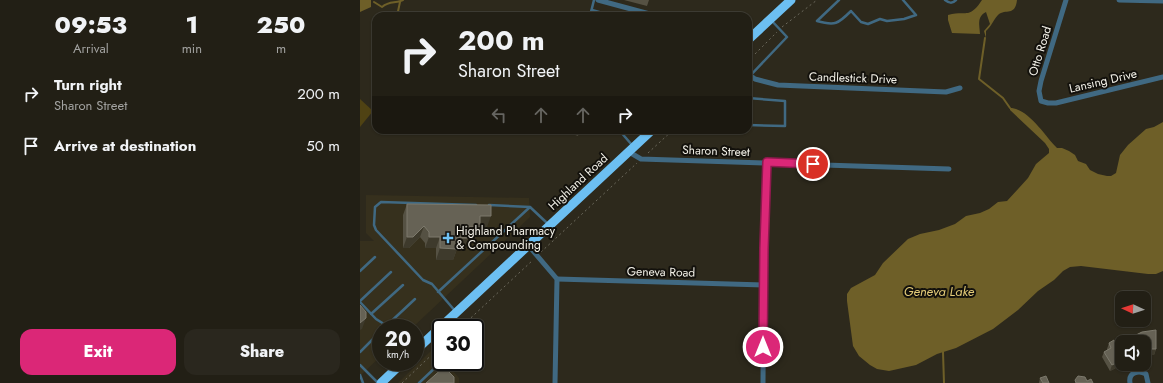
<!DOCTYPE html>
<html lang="en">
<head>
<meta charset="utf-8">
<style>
  body { margin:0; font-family:Jost,sans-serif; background:#2a271e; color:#f1f3f6; height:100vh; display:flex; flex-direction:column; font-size:15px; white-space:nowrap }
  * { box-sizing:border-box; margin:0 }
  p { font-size:13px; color:#a2a2a0 }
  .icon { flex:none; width:22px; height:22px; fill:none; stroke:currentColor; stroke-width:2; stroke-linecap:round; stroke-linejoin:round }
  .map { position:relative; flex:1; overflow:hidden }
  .panel { display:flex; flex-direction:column; background:#221f15; width:360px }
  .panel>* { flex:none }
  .banner { position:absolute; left:12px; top:12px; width:380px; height:122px; border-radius:12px; box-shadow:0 1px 3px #0004,0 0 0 1px #3f3d34; background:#221f15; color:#f1f3f6; overflow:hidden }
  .needle { width:26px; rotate:273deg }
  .fabs { position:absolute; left:755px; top:291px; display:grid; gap:8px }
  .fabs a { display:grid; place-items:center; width:36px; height:36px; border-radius:8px; background:#221f15; box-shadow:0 1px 3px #0004,0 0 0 1px #3f3d34; font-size:20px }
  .speed { position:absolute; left:12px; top:319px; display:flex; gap:8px; font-size:20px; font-weight:700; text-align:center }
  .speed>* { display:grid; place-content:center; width:52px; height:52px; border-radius:50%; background:#221f15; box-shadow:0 1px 3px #0004,0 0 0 1px #3f3d34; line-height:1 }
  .speed small { font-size:10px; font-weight:400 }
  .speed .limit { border:2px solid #111; border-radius:6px; background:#fff; color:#111 }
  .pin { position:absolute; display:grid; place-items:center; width:34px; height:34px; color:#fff; margin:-17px; border:2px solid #fff; border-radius:50%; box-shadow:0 1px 4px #0007 }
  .me { position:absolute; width:44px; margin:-22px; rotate:0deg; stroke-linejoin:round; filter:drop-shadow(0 0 3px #0008) }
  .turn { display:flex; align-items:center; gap:14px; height:84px; padding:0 20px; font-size:18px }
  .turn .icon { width:52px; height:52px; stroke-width:2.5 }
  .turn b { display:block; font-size:28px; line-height:34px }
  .lanes { display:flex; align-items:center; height:38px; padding:0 20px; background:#0003; justify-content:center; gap:20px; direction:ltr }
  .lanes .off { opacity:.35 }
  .eta { display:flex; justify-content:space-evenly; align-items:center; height:68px; text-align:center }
  .eta b { font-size:24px; font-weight:800; line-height:28px }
  .button { display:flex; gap:8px; margin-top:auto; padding:8px 20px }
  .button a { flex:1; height:46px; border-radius:12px; background:#db2777; color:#fff; font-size:16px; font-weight:800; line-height:46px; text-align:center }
  .button a+a { background:#2a271e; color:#f1f3f6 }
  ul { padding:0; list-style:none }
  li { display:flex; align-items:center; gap:12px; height:52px; padding:0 20px }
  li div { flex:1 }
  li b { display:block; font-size:15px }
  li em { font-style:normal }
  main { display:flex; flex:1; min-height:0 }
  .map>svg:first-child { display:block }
  .built { fill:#36301d }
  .green { fill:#4f4213 }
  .water { fill:#6e5f28 }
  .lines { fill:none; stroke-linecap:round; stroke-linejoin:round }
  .stream { stroke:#6e5f28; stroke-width:2 }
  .path { stroke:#6c695d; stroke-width:1; stroke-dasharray:2 3; stroke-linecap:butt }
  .lane { stroke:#406982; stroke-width:2.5 }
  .street { stroke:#406982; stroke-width:5 }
  .highway { stroke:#6cbff2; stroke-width:9 }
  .wall { fill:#555143 }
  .shaded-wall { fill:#3e3a2c }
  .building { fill:#666255; stroke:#7c796c }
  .route-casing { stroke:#8e194d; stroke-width:10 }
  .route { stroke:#db2777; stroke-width:7 }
  .poi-dot { fill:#6fc2f4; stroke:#13110c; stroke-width:1.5 }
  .labels { text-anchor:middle; stroke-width:4; stroke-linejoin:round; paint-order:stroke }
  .street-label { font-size:12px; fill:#f4f2e9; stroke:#13110c }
  .poi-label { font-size:12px; fill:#f4f2e9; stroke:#13110c; text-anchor:start }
  .water-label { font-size:13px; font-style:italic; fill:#e2ca77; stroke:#13110c }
</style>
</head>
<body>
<main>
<section class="panel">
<div class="eta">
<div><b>09:53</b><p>Arrival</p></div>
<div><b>1</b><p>min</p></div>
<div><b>250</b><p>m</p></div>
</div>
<ul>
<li><svg class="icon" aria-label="right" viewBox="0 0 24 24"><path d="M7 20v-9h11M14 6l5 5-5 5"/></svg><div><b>Turn right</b><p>Sharon Street</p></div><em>200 m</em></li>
<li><svg class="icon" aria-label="arrive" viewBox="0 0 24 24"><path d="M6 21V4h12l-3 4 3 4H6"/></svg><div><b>Arrive at destination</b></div><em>50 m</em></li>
</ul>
<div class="button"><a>Exit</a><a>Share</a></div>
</section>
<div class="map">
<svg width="803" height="383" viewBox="0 0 803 383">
  <rect width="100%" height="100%" fill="#2d291c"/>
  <g class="built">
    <polygon points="6,195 169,198 170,217 52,328 21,328 21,356 0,376 0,241 14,241 6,233"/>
    <polygon points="73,349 81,358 81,362 85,362 99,378 99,383 38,383"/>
  </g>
  <polygon class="green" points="0,99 13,111 0,127"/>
  <g class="water">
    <polygon points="0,0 11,0 11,7 0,12"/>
    <path d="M622,0H657C655,17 646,8 638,15C633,20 632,26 626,31V38L624,31L630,24L626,12C616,17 620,26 620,34L592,33L588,20V15C605,10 609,20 622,0Z"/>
    <path d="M650,108C668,108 685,136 697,148H702L709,151L715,155L718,161L726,164L730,170L738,174L747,176H751L756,173L760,155L768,145L786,129L794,127L803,122V271L796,274H788L721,266L710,267L703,271L694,280L678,291L658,310L633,329L596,348L577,354L556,365L529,371L517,369L510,365L499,356L493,346L487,301V294L491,288L515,275L523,263L548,239L560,234L579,230L595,224L606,216L620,213L629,209L638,202L647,201L668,178L676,164L689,153V149L685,143L650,110Z"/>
  </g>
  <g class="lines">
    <g class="stream">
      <path d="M14,2L22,7C30,0 35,4 43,0"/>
      <polyline points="37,16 40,2"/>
      <polyline points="625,38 619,79 643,98 650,108"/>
      <polyline points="12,103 16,101"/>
      <polyline points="583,352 584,383"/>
    </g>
    <g class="path">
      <polyline points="422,27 457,0"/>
      <polyline points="388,61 417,32"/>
      <polyline points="288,153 313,130"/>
      <polyline points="181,252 277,163"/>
      <polyline points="100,328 173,260"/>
      <polyline points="42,383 81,346"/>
    </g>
    <g class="lane">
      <path d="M479,0L457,21C475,26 478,24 491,11L501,22L508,24L520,19L527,21L544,19L556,15L543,0"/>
      <path d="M585,0C589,3 592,4 596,0"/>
      <polyline points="232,10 253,16"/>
      <polyline points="230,16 234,0"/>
      <polyline points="388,78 427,37 411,20"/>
      <polyline points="388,98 425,101 425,126 388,125"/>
      <polyline points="259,130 272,145"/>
      <polyline points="129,205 170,207 187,223"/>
      <polyline points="0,271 15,257"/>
      <polyline points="78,292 170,207"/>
      <polyline points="0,301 31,272"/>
      <polyline points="0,302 16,319 24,324 25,326"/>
      <polyline points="96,312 72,284 63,280 16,230 14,225 15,207 21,202 116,205"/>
      <polyline points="11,314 43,285"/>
      <polyline points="26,327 32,328"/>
      <polyline points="24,328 55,299"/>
      <polyline points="0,352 21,331"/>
      <polyline points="0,365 18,383"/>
      <polyline points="0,375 3,383"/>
      <polyline points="59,383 78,365 83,370"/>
    </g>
    <g class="street">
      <polyline points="238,0 297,16"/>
      <polyline points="706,0 681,81 679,91 681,101 688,103 696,103 803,77"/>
      <polyline points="759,0 803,1"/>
      <polyline points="388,74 395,79 418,85 586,92 600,88"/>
      <polyline points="269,152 281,159 589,169"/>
      <polyline points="168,245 197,279 195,383"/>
      <polyline points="197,279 404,285"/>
      <polyline points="403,383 404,247 407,162"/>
      <path d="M770,383C768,372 779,370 786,374L788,383"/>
    </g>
    <g class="highway">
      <polyline points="388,40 431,0"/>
      <polyline points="55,351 292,130"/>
      <polyline points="21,383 43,362"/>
    </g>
  </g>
  <g class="wall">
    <polygon points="264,0 289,0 287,6"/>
    <polygon points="208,130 220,130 218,136 207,132"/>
    <polygon points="47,204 127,227 120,227 115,238 108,238 104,249 97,249 93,260 76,260 76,248 65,248 65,243 60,237 49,248 43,248 43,215"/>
    <polygon points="782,332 796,349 794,355 787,355 787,350 784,351 784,342 762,342 762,358 757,360 756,368 750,371 742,357 744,352 747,350 747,349 749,343 756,345"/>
    <polygon points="680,378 689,383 679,383"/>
  </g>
  <g class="shaded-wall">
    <polygon points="120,216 131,216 127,227 116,227"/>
    <polygon points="64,226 60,237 49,248 43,248 47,237"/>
    <polygon points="108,227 120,227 115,238 104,238"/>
    <polygon points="69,237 80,237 76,248 65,248"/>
    <polygon points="97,238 108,238 104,249 93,249"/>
    <polygon points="80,248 97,249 93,260 76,260"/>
    <polygon points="6,318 2,329 0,330 0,323"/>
    <polygon points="789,344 787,350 784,351 784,346"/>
    <polygon points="789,349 796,349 794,355 787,355"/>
    <polygon points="762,353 762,358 753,362 755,356"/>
    <polygon points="758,362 756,368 750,371 752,365"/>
  </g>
  <g class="building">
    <polygon points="47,204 131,205 131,216 120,216 120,227 108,227 108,238 97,238 97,249 80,248 80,237 69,237 69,232 64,226 53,237 47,237"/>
    <polygon points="0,305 6,312 6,318 0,323"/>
    <polygon points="796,330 796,349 789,349 789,344 784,346 784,342 762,342 762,353 755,356 758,362 752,365 744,352 751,348 749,343 754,340 756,345 782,332"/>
    <polygon points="84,367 94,377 94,383 66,383"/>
    <polygon points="686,376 689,383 683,383 680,378"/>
    <polygon points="718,376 725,377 727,381 731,379 733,383 716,383 715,380"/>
  </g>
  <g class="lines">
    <g class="route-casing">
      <polyline id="route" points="403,347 404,248 407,162 453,164"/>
    </g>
    <use href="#route" class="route"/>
  </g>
  <path class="poi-dot" d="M86 232h4v4h4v4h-4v4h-4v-4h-4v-4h4z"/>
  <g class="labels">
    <g class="street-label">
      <text transform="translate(680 51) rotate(-73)" y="4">Otto Road</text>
      <text transform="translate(493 78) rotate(2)" y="4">Candlestick Drive</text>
      <text transform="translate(743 81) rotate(-13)" y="4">Lansing Drive</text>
      <text transform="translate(356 151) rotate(2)" y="4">Sharon Street</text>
      <text transform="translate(218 182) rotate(-43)" y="4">Highland Road</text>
      <text transform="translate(301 272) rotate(1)" y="4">Geneva Road</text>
    </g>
    <g class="poi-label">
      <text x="96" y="235">Highland Pharmacy<tspan x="96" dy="14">&amp; Compounding</tspan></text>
    </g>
    <g class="water-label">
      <text x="579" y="296">Geneva Lake</text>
    </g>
  </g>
</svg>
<div class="fabs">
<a><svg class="needle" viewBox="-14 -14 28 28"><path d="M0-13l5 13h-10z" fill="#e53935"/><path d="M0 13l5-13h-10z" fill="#a2a2a0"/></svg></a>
<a><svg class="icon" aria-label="sound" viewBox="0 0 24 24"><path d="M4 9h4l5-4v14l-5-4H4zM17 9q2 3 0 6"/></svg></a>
</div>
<div class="speed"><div>20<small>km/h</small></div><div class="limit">30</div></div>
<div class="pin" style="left:453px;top:164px;background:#d93025"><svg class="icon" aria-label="arrive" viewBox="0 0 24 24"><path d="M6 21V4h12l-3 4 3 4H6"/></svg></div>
<svg class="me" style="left:403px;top:347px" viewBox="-20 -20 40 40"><circle r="17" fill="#db2777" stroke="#fff" stroke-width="3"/><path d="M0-11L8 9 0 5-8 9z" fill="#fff"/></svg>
<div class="banner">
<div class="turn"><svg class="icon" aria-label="right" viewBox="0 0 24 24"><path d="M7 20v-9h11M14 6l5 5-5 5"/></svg><div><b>200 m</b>Sharon Street</div></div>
<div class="lanes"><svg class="icon off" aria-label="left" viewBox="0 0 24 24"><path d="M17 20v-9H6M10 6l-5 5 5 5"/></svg><svg class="icon off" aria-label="ahead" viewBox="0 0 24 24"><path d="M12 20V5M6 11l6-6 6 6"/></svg><svg class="icon off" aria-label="ahead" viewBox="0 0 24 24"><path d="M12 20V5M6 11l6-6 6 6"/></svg><svg class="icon" aria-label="right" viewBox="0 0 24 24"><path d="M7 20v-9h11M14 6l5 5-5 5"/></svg></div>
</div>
</div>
</main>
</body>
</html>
